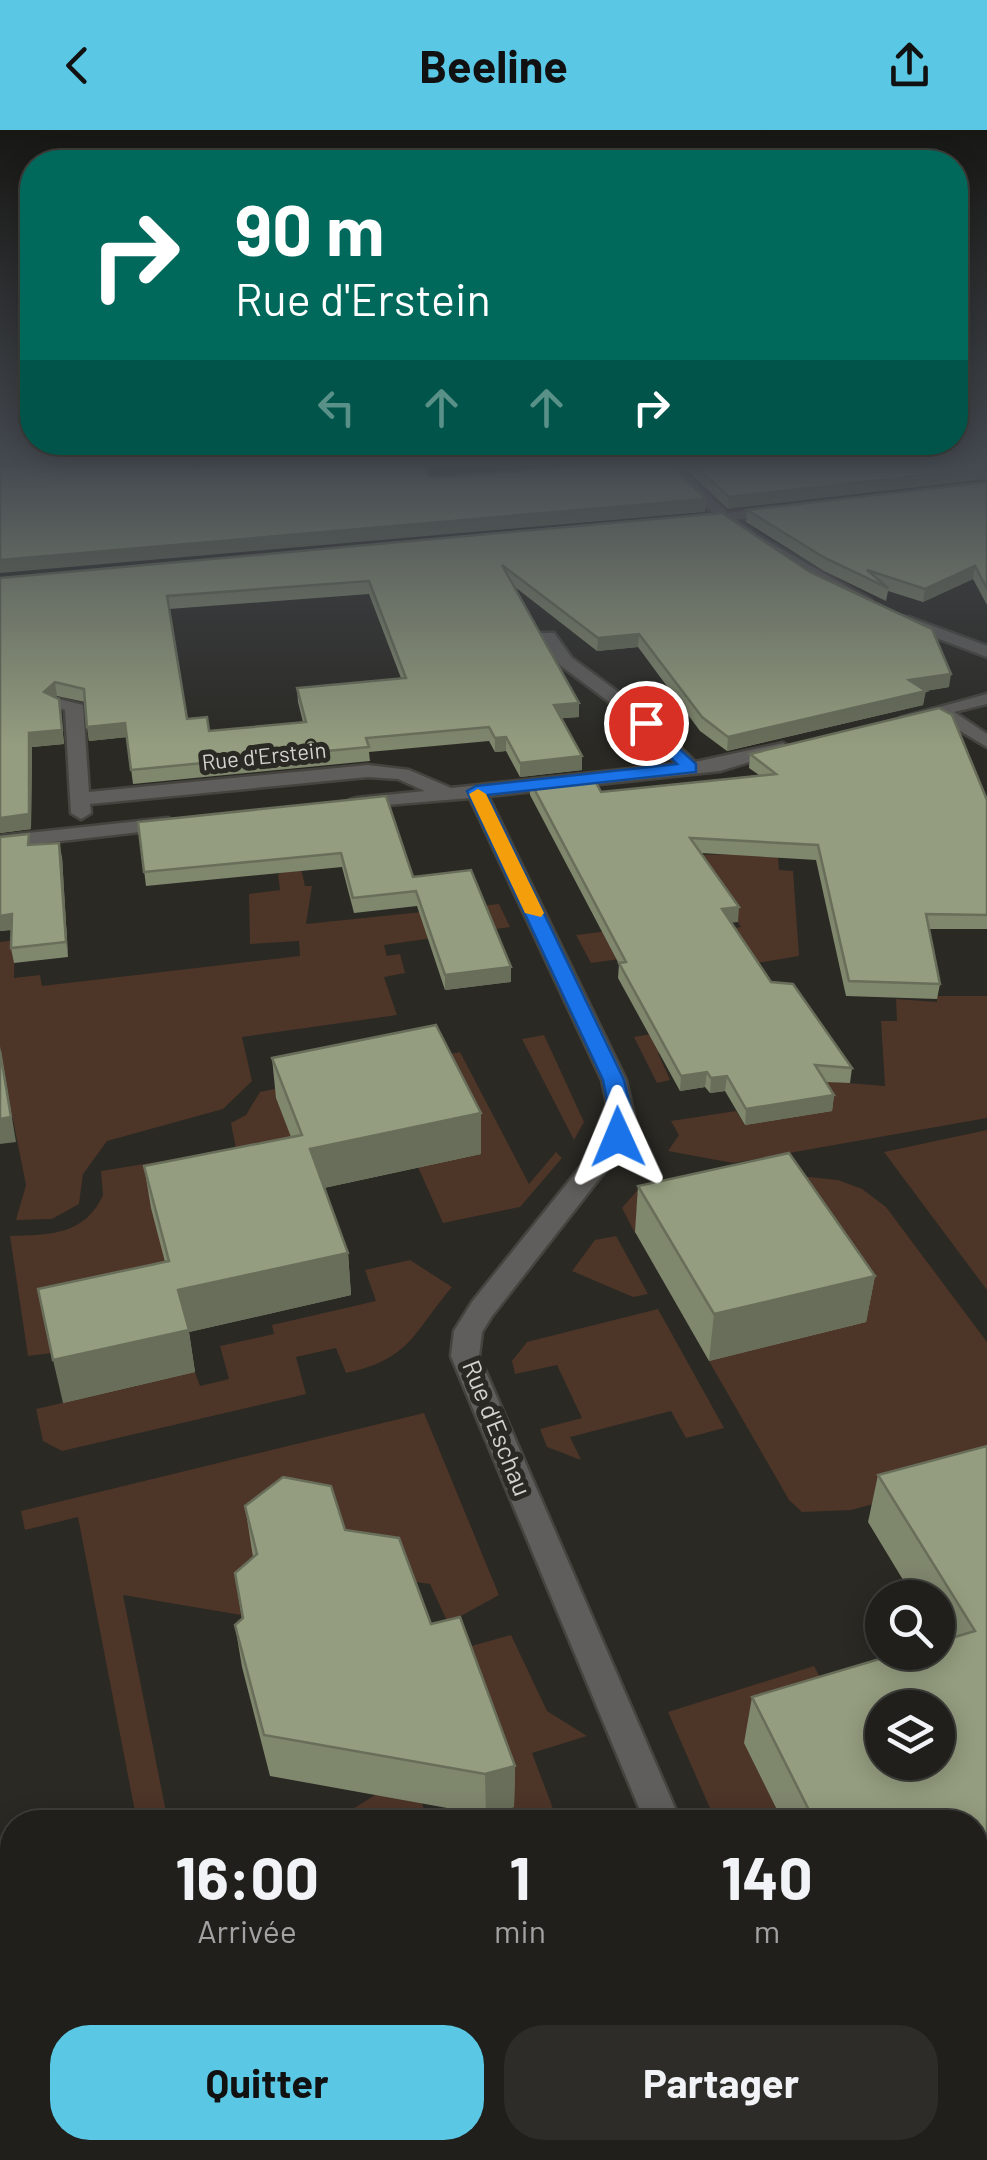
<!DOCTYPE html>
<html lang="fr">
<head>
<meta charset="utf-8">
<style>
  body { margin:0; font-family:Barlow,sans-serif; background:#2d2c28; color:#f1f3f6; height:100vh; display:flex; flex-direction:column; font-size:38px; white-space:nowrap }
  * { box-sizing:border-box; margin:0 }
  p { font-size:32px; color:#a2a2a3 }
  .icon { flex:none; width:55px; height:55px; fill:none; stroke:currentColor; stroke-width:2; stroke-linecap:round; stroke-linejoin:round }
  .map { position:relative; flex:1; overflow:hidden }
  .details { position:absolute; left:0px; top:1680px; width:988px; height:350px; display:flex; flex-direction:column; background:#201f1b; border-radius:40px 40px 0 0; box-shadow:0 5px 25px #0003,0 0 0 2px #3d3d3a }
  .details>* { flex:none }
  .guide { position:absolute; left:20px; top:20px; width:948px; height:305px; border-radius:40px; box-shadow:0 5px 25px #0003,0 0 0 2px #3d3d3a; background:#00695c; color:#fff; overflow:hidden }
  .tools { position:absolute; left:865px; top:1450px; display:grid; gap:20px }
  .tools a { display:grid; place-items:center; width:90px; height:90px; border-radius:50%; background:#201f1b; box-shadow:0 5px 25px #0003,0 0 0 2px #3d3d3a; font-size:50px }
  .pin { position:absolute; display:grid; place-items:center; width:85px; height:85px; color:#fff; margin:-42px; border:5px solid #fff; border-radius:50%; box-shadow:0 2px 10px #0007 }
  .me { position:absolute; width:110px; margin:-55px; rotate:359deg; stroke-linejoin:round; filter:drop-shadow(0 0 8px #0008) }
  .turn { display:flex; align-items:center; gap:35px; height:210px; padding:0 50px; font-size:45px }
  .turn .icon { width:130px; height:130px; stroke-width:2.5 }
  .turn b { display:block; font-size:70px; line-height:85px }
  .lanes { display:flex; align-items:center; height:95px; padding:0 50px; background:#0003; justify-content:center; gap:50px; direction:ltr }
  .lanes .off { opacity:.35 }
  .eta { display:flex; justify-content:space-evenly; align-items:center; height:170px; text-align:center }
  .eta b { font-size:60px; font-weight:700; line-height:70px }
  .button { display:flex; gap:20px; margin-top:auto; padding:20px 50px }
  .button a { flex:1; height:115px; border-radius:40px; background:#5ac8e5; color:#111; font-size:40px; font-weight:700; line-height:115px; text-align:center }
  .button a+a { background:#2d2c28; color:#f1f3f6 }
  header { display:flex; justify-content:space-between; align-items:center; height:130px; padding:0 50px; background:#5ac8e5; color:#111; font-size:45px; font-weight:700 }
  .map>svg:first-child { display:block }
  .green { fill:#4d3528 }
  .lines { fill:none; stroke-linecap:round; stroke-linejoin:round }
  .minor-casing { stroke:#45443f; stroke-width:5 }
  .tertiary-casing { stroke:#45443f; stroke-width:5 }
  .minor { fill:#605e5c; fill-rule:evenodd }
  .tertiary { fill:#605e5c; fill-rule:evenodd }
  .wall { fill:#7f876d; fill-rule:evenodd }
  .shaded-wall { fill:#686e59 }
  .building { fill:#949d7f; stroke:#686e59; stroke-width:2.5; fill-rule:evenodd }
  .route { fill:#1a73e8; stroke:#114b97; stroke-width:2.5 }
  .slow { fill:#f59e0b }
  .labels { text-anchor:middle; stroke-width:10; stroke-linejoin:round; paint-order:stroke }
  .far-street-label { font-size:22px; fill:#d2d2cf; stroke:#2a2924 }
  .street-label { font-size:25px; fill:#d2d2cf; stroke:#2a2924 }
</style>
</head>
<body>
<header><svg class="icon" aria-label="back" viewBox="0 0 24 24"><path d="M15 5l-7 7 7 7"/></svg>Beeline<svg class="icon" aria-label="share" viewBox="0 0 24 24"><path d="M12 15V3M7 8l5-5 5 5M5 13v7h14v-7"/></svg></header>
<div class="map">
<svg width="987" height="2030" viewBox="0 0 987 2030">
  <rect width="100%" height="100%" fill="#2a2924"/>
  <g class="green">
    <polygon points="291,694 305,756 312,756 306,794 499,774 510,797 384,815 387,826 400,824 405,843 384,847 397,885 242,907 252,951 223,979 107,1011 83,1044 79,1074 52,1089 16,1090 26,1055 0,925 0,812 15,810 14,848 40,845 42,856 300,826 299,811 250,814 249,764 280,760 278,744 285,742"/>
    <polygon points="754,724 778,727 779,740 793,741 799,826 721,839 655,824 591,833 576,805 690,791 698,803 741,797 689,725"/>
    <polygon points="937,866 987,866 987,988 733,1033 668,1021 679,1005 671,991 736,981 745,995 831,980 743,911 658,923 670,950 657,953 634,907 727,891 823,951 885,956 881,891 897,891 896,869 937,872"/>
    <polygon points="544,905 584,992 574,1010 522,909"/>
    <path d="M460,922L529,1054L556,1022L562,1028L520,1077L443,1093L418,1037L481,1024L305,1046L177,1173L52,1223L28,1226L10,1106C50,1105 85,1105 103,1065L101,1041L236,1019L231,993L246,985L260,962Z"/>
    <polygon points="987,1000 987,1160 884,1022"/>
    <polygon points="809,1047 838,1050 862,1059 886,1077 987,1212 987,1343 851,1380 802,1382 789,1370 709,1231 866,1191 635,1103 622,1078 641,1056 717,1063"/>
    <polygon points="616,1106 648,1164 633,1167 572,1141 595,1110"/>
    <path d="M410,1130L452,1157C414,1201 412,1229 346,1243L336,1218L296,1227L306,1264L62,1321L43,1311L36,1279L195,1242L200,1256L229,1249L220,1216L274,1204L272,1195L376,1171L365,1140Z"/>
    <polygon points="658,1179 724,1298 686,1308 671,1281 570,1307 581,1330 547,1317 540,1299 582,1288 557,1235 515,1244 512,1231 527,1212"/>
    <polygon points="424,1283 499,1465 448,1493 430,1454 401,1450 262,1466 241,1485 123,1465 168,1692 137,1692 78,1387 25,1400 21,1381"/>
    <polygon points="511,1505 547,1581 587,1606 532,1623 558,1692 459,1692 513,1677 457,1520"/>
    <polygon points="814,1536 840,1584 745,1613 783,1692 716,1692 668,1582"/>
    <polygon points="412,1642 428,1692 332,1692"/>
    <polygon points="380,2018 483,2018 486,2030 370,2030 369,2021"/>
  </g>
  <g class="lines">
    <g class="minor-casing">
      <g id="minor">
        <path d="M660,333H675L730,385L759,406L871,470L857,473C785,433 715,396 660,333Z"/>
        <polygon points="897,487 909,487 987,516 987,527 897,493"/>
        <polygon points="542,503 554,503 572,528 641,579 695,632 783,613 792,619 720,641 488,666 626,950 635,991 627,1013 492,1186 482,1202 479,1226 681,1692 645,1692 451,1226 454,1201 472,1172 606,1005 611,991 602,950 470,668 350,678 350,670 357,668 425,661 398,649 368,647 90,674 91,683 81,689 71,683 65,580 50,574 59,569 83,575 89,662 368,635 409,640 451,658 677,634 628,586 560,535 540,507"/>
        <polygon points="987,564 987,574 954,582 987,604 987,617 937,587 909,593 900,588"/>
        <polygon points="168,688 178,694 175,698 0,718 0,706"/>
        <polygon points="987,1859 987,1902 975,1907 975,1864"/>
      </g>
    </g>
    <g class="tertiary-casing">
      <polygon id="tertiary" points="779,377 784,378 784,384 694,395 687,391 694,387"/>
    </g>
    <use href="#minor" class="minor"/>
    <use href="#tertiary" class="tertiary"/>
  </g>
  <g class="wall">
    <polygon points="679,333 987,333 728,379"/>
    <polygon points="987,352 987,475 973,449 923,472 888,461 886,471 824,441 746,392 747,380"/>
    <path d="M722,383L949,557L925,561L923,575L727,621L700,601L638,517L597,521L515,457L579,587L561,588L582,626V640L520,647L506,621L495,622L489,611L369,622L370,631L133,654L127,607L89,611L85,572L57,566L56,567L61,583L64,614L32,617L31,699L0,703V448ZM369,464L401,548L297,558L298,572L303,592L209,601L187,589L169,479Z"/>
    <polygon points="750,624 987,670 987,799 929,799 940,854 937,869 846,866 816,730 701,723 738,792 731,792 771,852 852,938 850,953 825,952 834,965 832,981 745,995 725,961 710,963 705,957 680,961 618,848 619,834 530,665 530,651 601,662 759,645 749,638"/>
    <polygon points="386,666 413,747 511,837 511,852 445,860 417,776 354,783 342,737 146,756 138,692"/>
    <polygon points="0,707 31,715 62,727 68,827 14,833 11,818 12,800 0,801"/>
    <polygon points="272,928 481,983 481,1024 324,1058 348,1123 351,1165 189,1202 195,1242 63,1273 165,1132 151,1078 144,1036 291,1007 276,968"/>
    <polygon points="638,1056 875,1146 866,1192 709,1231 635,1102"/>
    <polygon points="987,1316 987,1763 975,1767 975,1692 783,1692 744,1613 752,1567 940,1511 938,1507 938,1468 914,1468 868,1392 878,1345"/>
    <polygon points="245,1376 345,1400 431,1494 515,1636 514,1677 486,1685 270,1646 242,1537 235,1495 242,1489 235,1443 253,1427"/>
  </g>
  <g class="shaded-wall">
    <polygon points="987,338 987,349 728,379 729,367"/>
    <polygon points="706,369 705,382 0,443 0,430"/>
    <polygon points="975,436 973,449 923,472 925,459"/>
    <polygon points="639,504 638,517 597,521 598,508"/>
    <polygon points="951,544 949,557 907,564 909,550"/>
    <polygon points="55,552 57,566 47,576 44,562"/>
    <polygon points="926,561 923,575 727,621 728,607"/>
    <polygon points="59,569 64,614 32,617 31,699 0,703 0,688 29,603"/>
    <polygon points="579,573 579,587 554,589 554,575"/>
    <polygon points="125,593 127,607 89,611 87,597"/>
    <polygon points="506,607 506,621 495,622 495,608"/>
    <polygon points="582,626 582,640 520,647 520,633"/>
    <polygon points="59,713 62,727 68,827 66,812"/>
    <polygon points="739,777 738,792 721,794 722,779"/>
    <polygon points="12,784 15,799 0,801 0,786"/>
    <polygon points="511,837 511,852 445,860 445,845"/>
    <polygon points="0,916 16,1012 0,1014"/>
    <polygon points="707,942 705,957 680,961 681,946"/>
    <polygon points="727,946 725,961 710,963 711,948"/>
    <polygon points="834,965 832,981 745,995 746,979"/>
    <polygon points="481,983 481,1024 314,1060 310,1019"/>
    <polygon points="348,1123 351,1165 189,1202 195,1242 63,1273 53,1230 178,1160"/>
    <polygon points="875,1146 866,1192 709,1231 714,1184"/>
    <polygon points="515,1636 514,1677 486,1685 485,1644"/>
    <polygon points="987,1724 987,1763 975,1767 975,1728"/>
  </g>
  <g class="building">
    <polygon points="37,333 189,333 191,338 263,333 422,333 430,348 577,336 574,333 669,333 706,369 0,430 0,336"/>
    <polygon points="692,333 987,333 987,338 729,367"/>
    <polygon points="987,352 987,459 975,436 925,459 867,440 888,458 825,428 747,380"/>
    <path d="M722,383L810,442L932,499L951,544L909,550L926,561L728,607L702,587L639,504L598,508L502,435L579,573L554,575L582,626L520,633L506,607L495,608L489,597L366,608L369,617L131,640L125,593L87,597L84,559L55,552L44,562L59,569L62,600L29,603V684L0,688V448ZM369,451L406,548L297,558L306,592L209,601L207,587L187,589L167,466Z"/>
    <polygon points="939,578 952,585 987,670 987,785 926,784 940,854 849,851 818,715 690,708 739,777 722,779 771,852 793,854 852,938 815,935 834,965 746,979 727,946 711,948 707,942 681,946 619,833 626,832 530,651 592,645 601,662 776,644 750,624"/>
    <polygon points="386,666 413,747 471,740 511,837 445,845 416,761 353,768 341,723 144,742 138,692"/>
    <polygon points="29,704 28,715 59,713 66,812 11,818 12,784 0,786 0,707"/>
    <polygon points="436,895 481,983 310,1019 348,1123 178,1160 189,1200 53,1230 38,1159 169,1131 144,1036 302,1005 272,928"/>
    <polygon points="0,921 11,987 0,989"/>
    <polygon points="789,1023 875,1146 714,1184 638,1056"/>
    <path d="M987,1316V1724L975,1728V1692H815L752,1567L903,1522H938V1512L975,1501L878,1345ZM882,1578H938V1632H882Z"/>
    <polygon points="283,1347 331,1356 345,1400 399,1408 431,1494 460,1487 515,1636 485,1644 264,1605 235,1495 243,1488 235,1443 257,1424 245,1376"/>
    <polygon points="117,2018 273,2018 276,2030 118,2030"/>
    <polygon points="799,2018 964,2018 970,2030 765,2030"/>
  </g>
  <linearGradient id="sky" x2="0" y2="1"><stop stop-color="#171714"/><stop offset="0.54" stop-color="#444950"/><stop offset="1" stop-color="#444950" stop-opacity="0"/></linearGradient>
  <rect width="987" height="617" fill="url(#sky)"/>
  <polygon class="route" points="646,588 696,634 696,642 487,665 624,950 634,991 626,1012 618,1014 606,1007 611,991 603,950 467,661 476,656 677,634 637,593"/>
  <polygon class="slow" points="478,659 486,664 544,783 541,787 525,783 469,664"/>
  <g class="labels">
    <g class="far-street-label">
      <text transform="translate(264 626) rotate(-6)" y="8">Rue d'Erstein</text>
    </g>
    <g class="street-label">
      <text transform="translate(497 1298) rotate(68)" y="9">Rue d'Eschau</text>
    </g>
  </g>
</svg>
<div class="tools">
<a><svg class="icon" aria-label="search" viewBox="0 0 24 24"><circle cx="10" cy="10" r="6"/><path d="M15 15l6 6"/></svg></a>
<a><svg class="icon" aria-label="layers" viewBox="0 0 24 24"><path d="M12 4l9 5-9 5-9-5zM3 14l9 5 9-5"/></svg></a>
</div>
<div class="pin" style="left:646px;top:593px;background:#d93025"><svg class="icon" aria-label="arrive" viewBox="0 0 24 24"><path d="M6 21V4h12l-3 4 3 4H6"/></svg></div>
<svg class="me" style="left:618px;top:1007px" viewBox="-20 -20 40 40"><path d="M0-17L14 15 0 8-14 15z" fill="#1a73e8" stroke="#fff" stroke-width="4"/></svg>
<div class="guide">
<div class="turn"><svg class="icon" aria-label="right" viewBox="0 0 24 24"><path d="M7 20v-9h11M14 6l5 5-5 5"/></svg><div><b>90 m</b>Rue d'Erstein</div></div>
<div class="lanes"><svg class="icon off" aria-label="left" viewBox="0 0 24 24"><path d="M17 20v-9H6M10 6l-5 5 5 5"/></svg><svg class="icon off" aria-label="ahead" viewBox="0 0 24 24"><path d="M12 20V5M6 11l6-6 6 6"/></svg><svg class="icon off" aria-label="ahead" viewBox="0 0 24 24"><path d="M12 20V5M6 11l6-6 6 6"/></svg><svg class="icon" aria-label="right" viewBox="0 0 24 24"><path d="M7 20v-9h11M14 6l5 5-5 5"/></svg></div>
</div>
<section class="details">
<div class="eta">
<div><b>16:00</b><p>Arrivée</p></div>
<div><b>1</b><p>min</p></div>
<div><b>140</b><p>m</p></div>
</div>
<div class="button"><a>Quitter</a><a>Partager</a></div>
</section>
</div>
</body>
</html>
